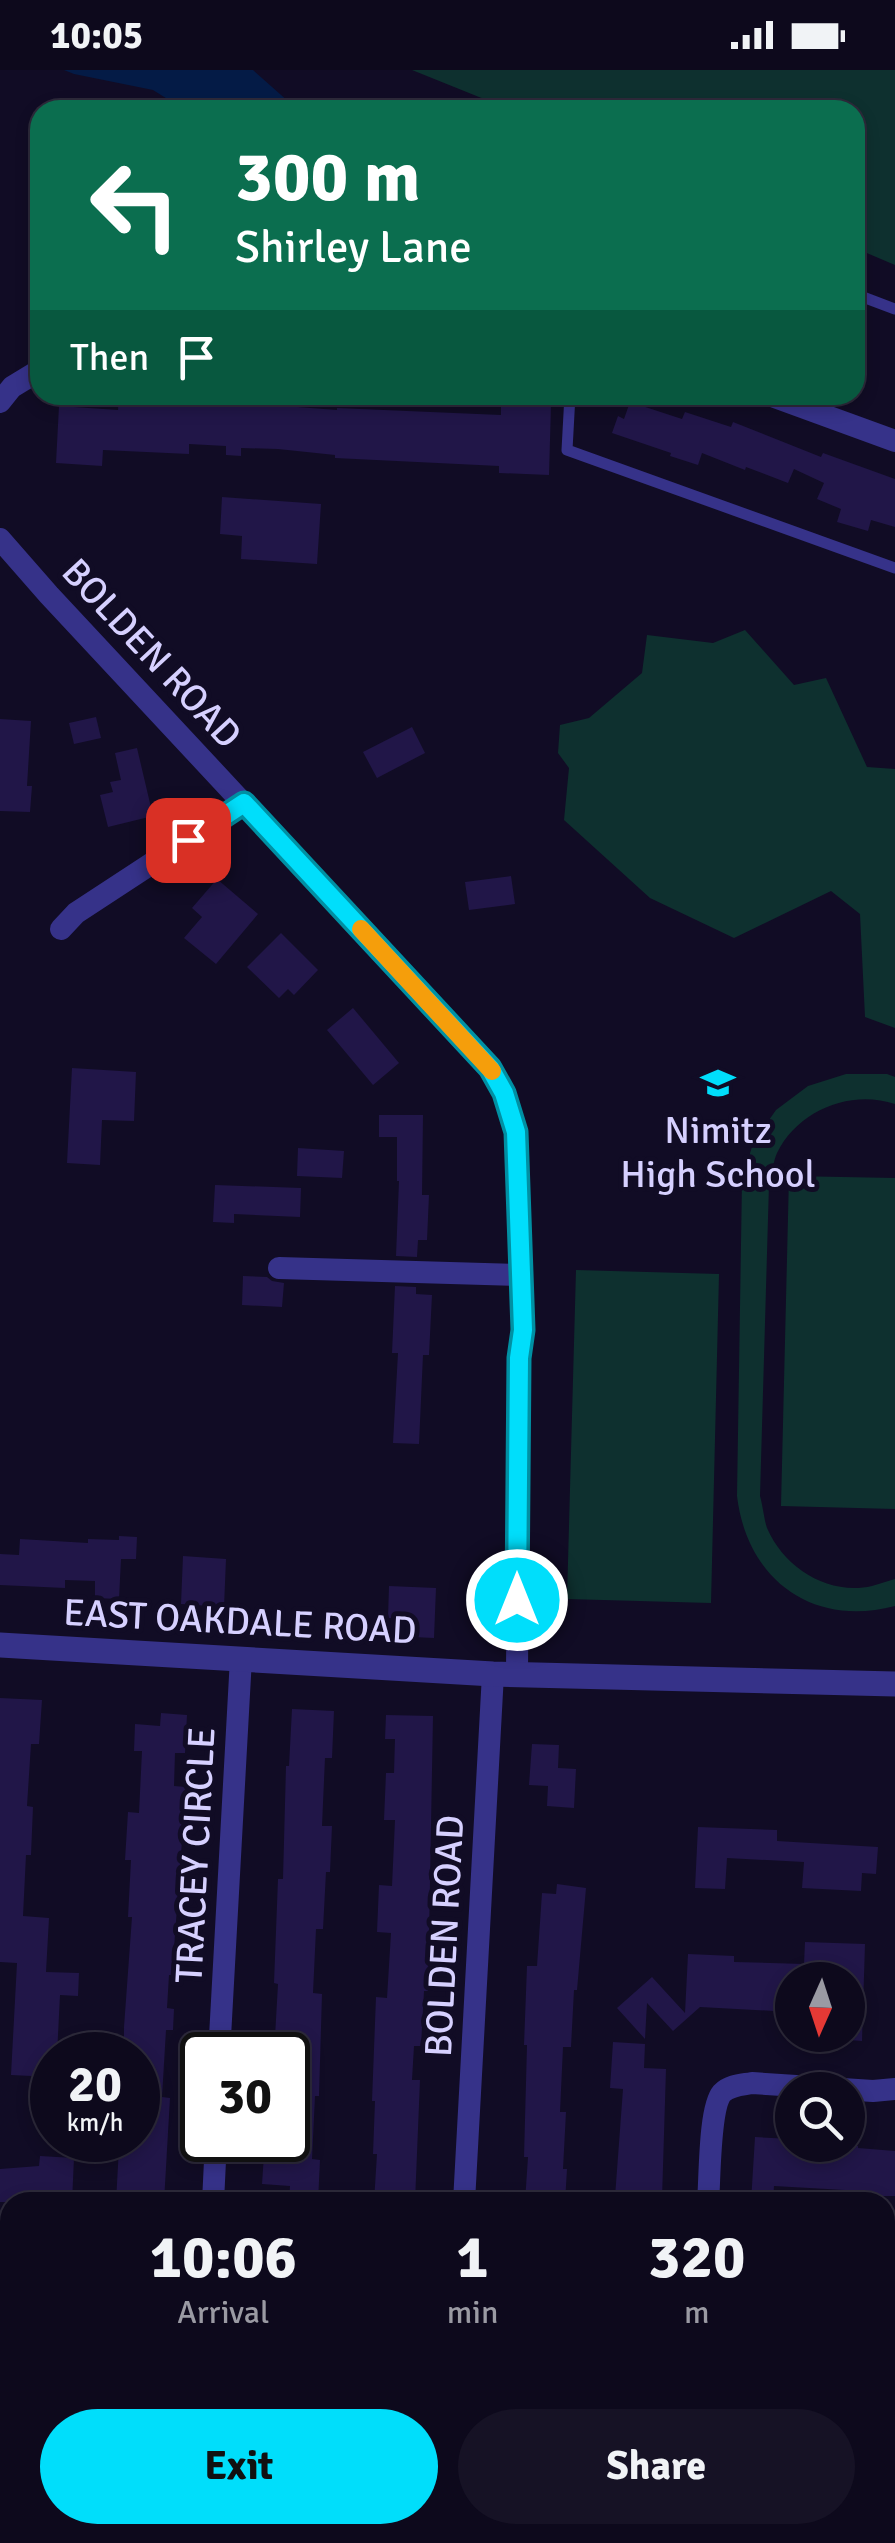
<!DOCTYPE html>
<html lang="en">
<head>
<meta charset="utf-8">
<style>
  body { margin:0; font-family:Signika,sans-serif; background:#161225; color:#f1f3f6; height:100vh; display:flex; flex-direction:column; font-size:38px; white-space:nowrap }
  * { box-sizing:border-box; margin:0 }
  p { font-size:32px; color:#9a9aa3 }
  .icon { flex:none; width:55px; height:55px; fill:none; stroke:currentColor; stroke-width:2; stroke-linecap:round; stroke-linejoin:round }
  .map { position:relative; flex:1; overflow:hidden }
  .panel { position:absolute; left:0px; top:2122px; width:895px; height:352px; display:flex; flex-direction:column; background:#0d091c; border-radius:30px 30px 0 0; box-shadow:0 5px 15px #0003,0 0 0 2px #2d2a3b }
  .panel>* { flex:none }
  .banner { position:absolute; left:30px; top:30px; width:835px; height:305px; border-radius:30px; box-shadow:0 5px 15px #0003,0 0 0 2px #2d2a3b; background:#0b6e4f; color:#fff; overflow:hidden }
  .needle { width:65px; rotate:183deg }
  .buttons { position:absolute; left:775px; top:1892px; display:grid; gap:20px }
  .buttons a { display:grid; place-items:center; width:90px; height:90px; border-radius:50%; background:#0d091c; box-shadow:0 5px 15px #0003,0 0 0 2px #2d2a3b; font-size:50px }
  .speed { position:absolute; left:30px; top:1962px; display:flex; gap:20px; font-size:50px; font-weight:700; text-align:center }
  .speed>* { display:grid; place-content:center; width:130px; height:130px; border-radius:50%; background:#0d091c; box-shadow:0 5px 15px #0003,0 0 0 2px #2d2a3b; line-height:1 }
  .speed small { font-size:25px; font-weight:400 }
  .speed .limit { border:5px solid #111; border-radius:15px; background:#fff; color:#111 }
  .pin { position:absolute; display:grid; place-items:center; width:85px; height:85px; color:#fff; margin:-42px; border-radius:20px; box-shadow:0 5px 15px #0006 }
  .me { position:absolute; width:110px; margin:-55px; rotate:0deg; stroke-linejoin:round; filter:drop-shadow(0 0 8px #0008) }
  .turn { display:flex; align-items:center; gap:35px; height:210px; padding:0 40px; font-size:45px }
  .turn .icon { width:130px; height:130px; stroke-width:2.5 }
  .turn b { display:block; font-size:70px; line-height:85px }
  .then { display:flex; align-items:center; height:95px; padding:0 40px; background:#0003; gap:20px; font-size:38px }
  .eta { display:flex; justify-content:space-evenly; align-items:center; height:170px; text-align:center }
  .eta b { font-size:60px; font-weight:800; line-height:70px }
  .cta { display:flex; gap:20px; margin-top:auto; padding:20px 40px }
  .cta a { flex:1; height:115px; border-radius:60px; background:#00defb; color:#111; font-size:40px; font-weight:800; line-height:115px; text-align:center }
  .cta a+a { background:#161225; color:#f1f3f6 }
  .status { display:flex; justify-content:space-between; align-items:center; height:70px; padding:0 50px; background:#0d091c; direction:ltr }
  .status svg { height:28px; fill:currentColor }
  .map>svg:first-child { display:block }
  .green { fill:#0e302f }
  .water { fill:#041b46 }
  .building { fill:#211648 }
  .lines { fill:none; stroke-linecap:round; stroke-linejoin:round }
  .service { stroke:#363289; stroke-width:11 }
  .minor { stroke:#363289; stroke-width:22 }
  .tertiary { stroke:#363289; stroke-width:25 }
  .route-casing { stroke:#0090a3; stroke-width:25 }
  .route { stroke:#00defb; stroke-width:18 }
  .slow { stroke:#f59e0b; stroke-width:18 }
  .labels { text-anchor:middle; stroke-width:10; stroke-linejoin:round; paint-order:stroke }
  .street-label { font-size:38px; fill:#d6d0ff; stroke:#110c25 }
  .poi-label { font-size:38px; fill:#d6d0ff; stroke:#110c25 }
</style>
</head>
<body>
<div class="status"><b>10:05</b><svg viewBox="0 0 49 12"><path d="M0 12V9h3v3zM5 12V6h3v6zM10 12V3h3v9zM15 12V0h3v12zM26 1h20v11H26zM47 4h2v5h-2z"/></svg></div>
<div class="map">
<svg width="895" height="2473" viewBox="0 0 895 2473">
  <rect width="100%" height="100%" fill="#110c25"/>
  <g class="green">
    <polygon points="412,0 895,0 895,195 855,178 855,40 511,40"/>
    <polygon points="745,560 794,615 826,608 867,697 895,699 895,958 865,947 860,844 831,821 734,868 650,828 564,750 569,698 558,683 560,655 589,648 642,603 647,565 713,573"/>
    <path d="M846,1004H887L895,1007V1034C851,1019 798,1040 777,1083C773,1092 772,1104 769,1114L760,1426C763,1437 764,1449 767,1458C784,1498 829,1526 872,1516C880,1514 887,1511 895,1509V1536C813,1558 747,1510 737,1426L742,1111L753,1073L776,1040L808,1016Z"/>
    <polygon points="789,1106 895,1108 895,1439 781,1436"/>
    <polygon points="576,1200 719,1204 711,1533 567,1529"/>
    <polygon points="0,2356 10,2357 10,2465 435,2465 435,2473 0,2473"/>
  </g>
  <polygon class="water" points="64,0 253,0 298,40 185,40 153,20 74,4"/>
  <g class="building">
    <polygon points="119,325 271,331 271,335 337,340 337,338 501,345 501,336 551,335 549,405 499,403 499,396 335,388 335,385 278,379 241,378 241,386 226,385 226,376 189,374 189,384 103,380 102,396 56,393 59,336 118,340"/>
    <polygon points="630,332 682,349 685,342 731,357 733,352 821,387 823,383 895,409 895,457 871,450 868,461 837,452 841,439 817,429 824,413 794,399 788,413 746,397 745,400 702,383 698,395 670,386 671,383 612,363 618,346 624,349"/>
    <polygon points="222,427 321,434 317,494 241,489 242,466 220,464"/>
    <polygon points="96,647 101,668 74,674 69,653"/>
    <polygon points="0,649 31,651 27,716 32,716 30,742 0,741"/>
    <polygon points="412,657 425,683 377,708 363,682"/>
    <polygon points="137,678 153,746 108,757 100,725 113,722 110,712 121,710 115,683"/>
    <polygon points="511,806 515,834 469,840 465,812"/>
    <polygon points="217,809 258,844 216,894 184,868 202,847 192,838"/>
    <polygon points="281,863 318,900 294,925 288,919 279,928 247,897"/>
    <polygon points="353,938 399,993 373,1015 327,960"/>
    <polygon points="72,998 136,1002 134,1051 102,1050 100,1095 67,1093"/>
    <polygon points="379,1045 423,1045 422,1125 429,1125 427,1170 418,1170 417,1187 396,1186 399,1111 397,1111 397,1067 379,1067"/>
    <polygon points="298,1078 344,1081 342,1108 297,1106"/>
    <polygon points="215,1115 301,1118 300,1147 234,1144 234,1153 213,1152"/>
    <polygon points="243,1206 267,1207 272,1211 284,1213 282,1237 242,1235"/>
    <polygon points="395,1216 416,1217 416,1224 432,1225 429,1285 423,1285 419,1374 393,1373 398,1283 392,1283"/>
    <polygon points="119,1466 137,1467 136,1489 121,1489 119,1529 95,1528 95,1511 65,1510 65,1518 0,1515 0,1484 19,1485 20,1469 88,1473 88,1469 119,1470"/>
    <polygon points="183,1486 226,1489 224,1537 181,1534"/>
    <polygon points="389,1516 436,1518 434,1568 413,1567 414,1550 388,1548"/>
    <polygon points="0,1628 42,1630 39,1674 31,1674 27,1736 33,1737 31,1785 26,1785 23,1846 49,1848 46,1902 79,1903 78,1926 60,1925 57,1985 52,1985 52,2007 11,2005 17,1893 0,1892"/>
    <polygon points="292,1639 334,1641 332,1688 325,1688 322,1756 332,1756 330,1802 326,1802 323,1859 316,1859 313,1923 322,1924 319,2026 315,2026 312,2089 320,2090 318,2132 289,2132 290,2116 262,2114 265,2070 288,2070 288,1985 282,1985 282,1968 275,1967 278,1914 274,1913 278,1809 283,1809 286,1696 289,1696"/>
    <polygon points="161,1643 187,1645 185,1683 175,1683 174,1716 186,1717 174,1878 178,1878 176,1905 169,1905 167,1938 174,1939 173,1960 166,1960 162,2027 170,2028 164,2132 116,2132 119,2077 138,2078 138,1985 124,1985 124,1957 132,1847 128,1847 131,1790 125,1790 128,1742 139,1743 142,1681 134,1681 135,1654 160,1656"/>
    <polygon points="386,1645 433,1646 428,1921 424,1921 421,1976 414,1976 412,2010 420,2010 415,2132 374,2132 377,2084 373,2084 375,2031 372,2031 376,1927 387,1928 391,1863 377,1862 379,1815 392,1816 395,1750 384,1750 386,1703 394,1703 395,1669 385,1669"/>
    <polygon points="532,1674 559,1675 558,1698 576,1699 574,1738 547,1736 548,1716 529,1715"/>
    <polygon points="698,1757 777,1760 777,1771 878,1777 876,1804 862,1803 861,1821 802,1818 804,1792 727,1788 725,1819 695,1818"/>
    <polygon points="557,1814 586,1818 577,1920 574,1920 571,1977 563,1977 560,2042 566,2042 563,2099 567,2099 565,2132 525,2132 528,2087 524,2087 527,1975 524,1975 527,1896 537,1896 542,1823 556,1824"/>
    <polygon points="805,1872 865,1874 862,1971 848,1970 848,1910 792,1910 792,1942 700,1937 673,1961 647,1933 645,1969 617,1938 652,1907 685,1943 688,1884 734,1886 734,1892 804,1894"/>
    <polygon points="613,1972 645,1974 644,1998 666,1999 662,2129 615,2127 623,2019 610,2018"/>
    <polygon points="755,2067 792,2069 792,2075 847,2075 858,2076 858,2078 895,2081 895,2126 882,2126 882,2132 861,2132 862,2121 774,2116 773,2132 751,2132"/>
    <polygon points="40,2086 74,2088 72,2132 0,2132 0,2099 39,2096"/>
  </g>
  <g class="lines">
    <g class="service">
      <polyline points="855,224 895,239"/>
      <polyline points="570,325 567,380 895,498"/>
    </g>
    <g class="minor">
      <polyline points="769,325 895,371"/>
      <polyline points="0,332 12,317 40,300"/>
      <polyline points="0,469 49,525 490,998 504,1023 516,1062 523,1260 519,1288 517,1604"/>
      <polyline points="61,859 76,843 244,733"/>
      <polyline points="279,1198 522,1205"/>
      <polyline points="219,1985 241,1588"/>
      <polyline points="213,2132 216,2070"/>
      <polyline points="464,2132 493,1604"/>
      <path d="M708,2132C710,2110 709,2038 722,2023C730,2015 741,2015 752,2013L873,2021L895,2019"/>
      <polyline points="885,2270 895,2271"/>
      <polyline points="445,2473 446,2465"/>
    </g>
    <polyline class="tertiary" points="0,1575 493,1604 895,1614"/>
  </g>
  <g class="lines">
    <g class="route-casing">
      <polyline id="route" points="188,770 244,733 490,998 504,1023 516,1062 523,1260 519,1288 517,1530"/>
    </g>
    <use href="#route" class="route"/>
    <polyline class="slow" points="361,859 492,1001"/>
  </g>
  <defs>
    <g id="school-bare" transform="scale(2.7)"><path d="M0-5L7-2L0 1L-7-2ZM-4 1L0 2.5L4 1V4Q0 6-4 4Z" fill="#00defb" stroke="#110c25" stroke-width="2.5" paint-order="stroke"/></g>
  </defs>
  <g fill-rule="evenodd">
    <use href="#school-bare" x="718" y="1013"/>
  </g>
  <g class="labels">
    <g class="street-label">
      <text transform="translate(152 583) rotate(47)" y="13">BOLDEN ROAD</text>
      <text transform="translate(240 1551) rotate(3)" y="13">EAST OAKDALE ROAD</text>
      <text transform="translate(195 1785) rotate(-87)" y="13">TRACEY CIRCLE</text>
      <text transform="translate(444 1866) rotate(-87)" y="13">BOLDEN ROAD</text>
    </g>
    <g class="poi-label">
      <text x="718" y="1073">Nimitz<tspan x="718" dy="44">High School</tspan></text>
    </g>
  </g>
</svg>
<div class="buttons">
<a><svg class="needle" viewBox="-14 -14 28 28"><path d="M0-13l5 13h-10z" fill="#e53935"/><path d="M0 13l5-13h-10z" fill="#9a9aa3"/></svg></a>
<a><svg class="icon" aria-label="search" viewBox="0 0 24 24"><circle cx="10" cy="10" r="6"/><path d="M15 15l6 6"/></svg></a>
</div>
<div class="speed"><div>20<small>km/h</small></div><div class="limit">30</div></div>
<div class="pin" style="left:188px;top:770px;background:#d93025"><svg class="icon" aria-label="arrive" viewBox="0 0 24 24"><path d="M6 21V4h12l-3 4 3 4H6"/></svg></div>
<svg class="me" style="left:517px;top:1530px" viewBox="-20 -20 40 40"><circle r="17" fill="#00defb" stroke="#fff" stroke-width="3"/><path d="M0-11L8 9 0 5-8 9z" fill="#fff"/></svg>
<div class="banner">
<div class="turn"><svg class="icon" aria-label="left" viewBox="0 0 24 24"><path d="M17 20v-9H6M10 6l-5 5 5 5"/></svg><div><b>300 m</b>Shirley Lane</div></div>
<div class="then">Then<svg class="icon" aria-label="arrive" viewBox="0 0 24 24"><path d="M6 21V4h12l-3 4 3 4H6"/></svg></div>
</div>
<section class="panel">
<div class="eta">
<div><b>10:06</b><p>Arrival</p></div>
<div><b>1</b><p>min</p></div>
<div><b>320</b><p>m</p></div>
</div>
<div class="cta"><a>Exit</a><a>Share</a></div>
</section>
</div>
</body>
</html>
